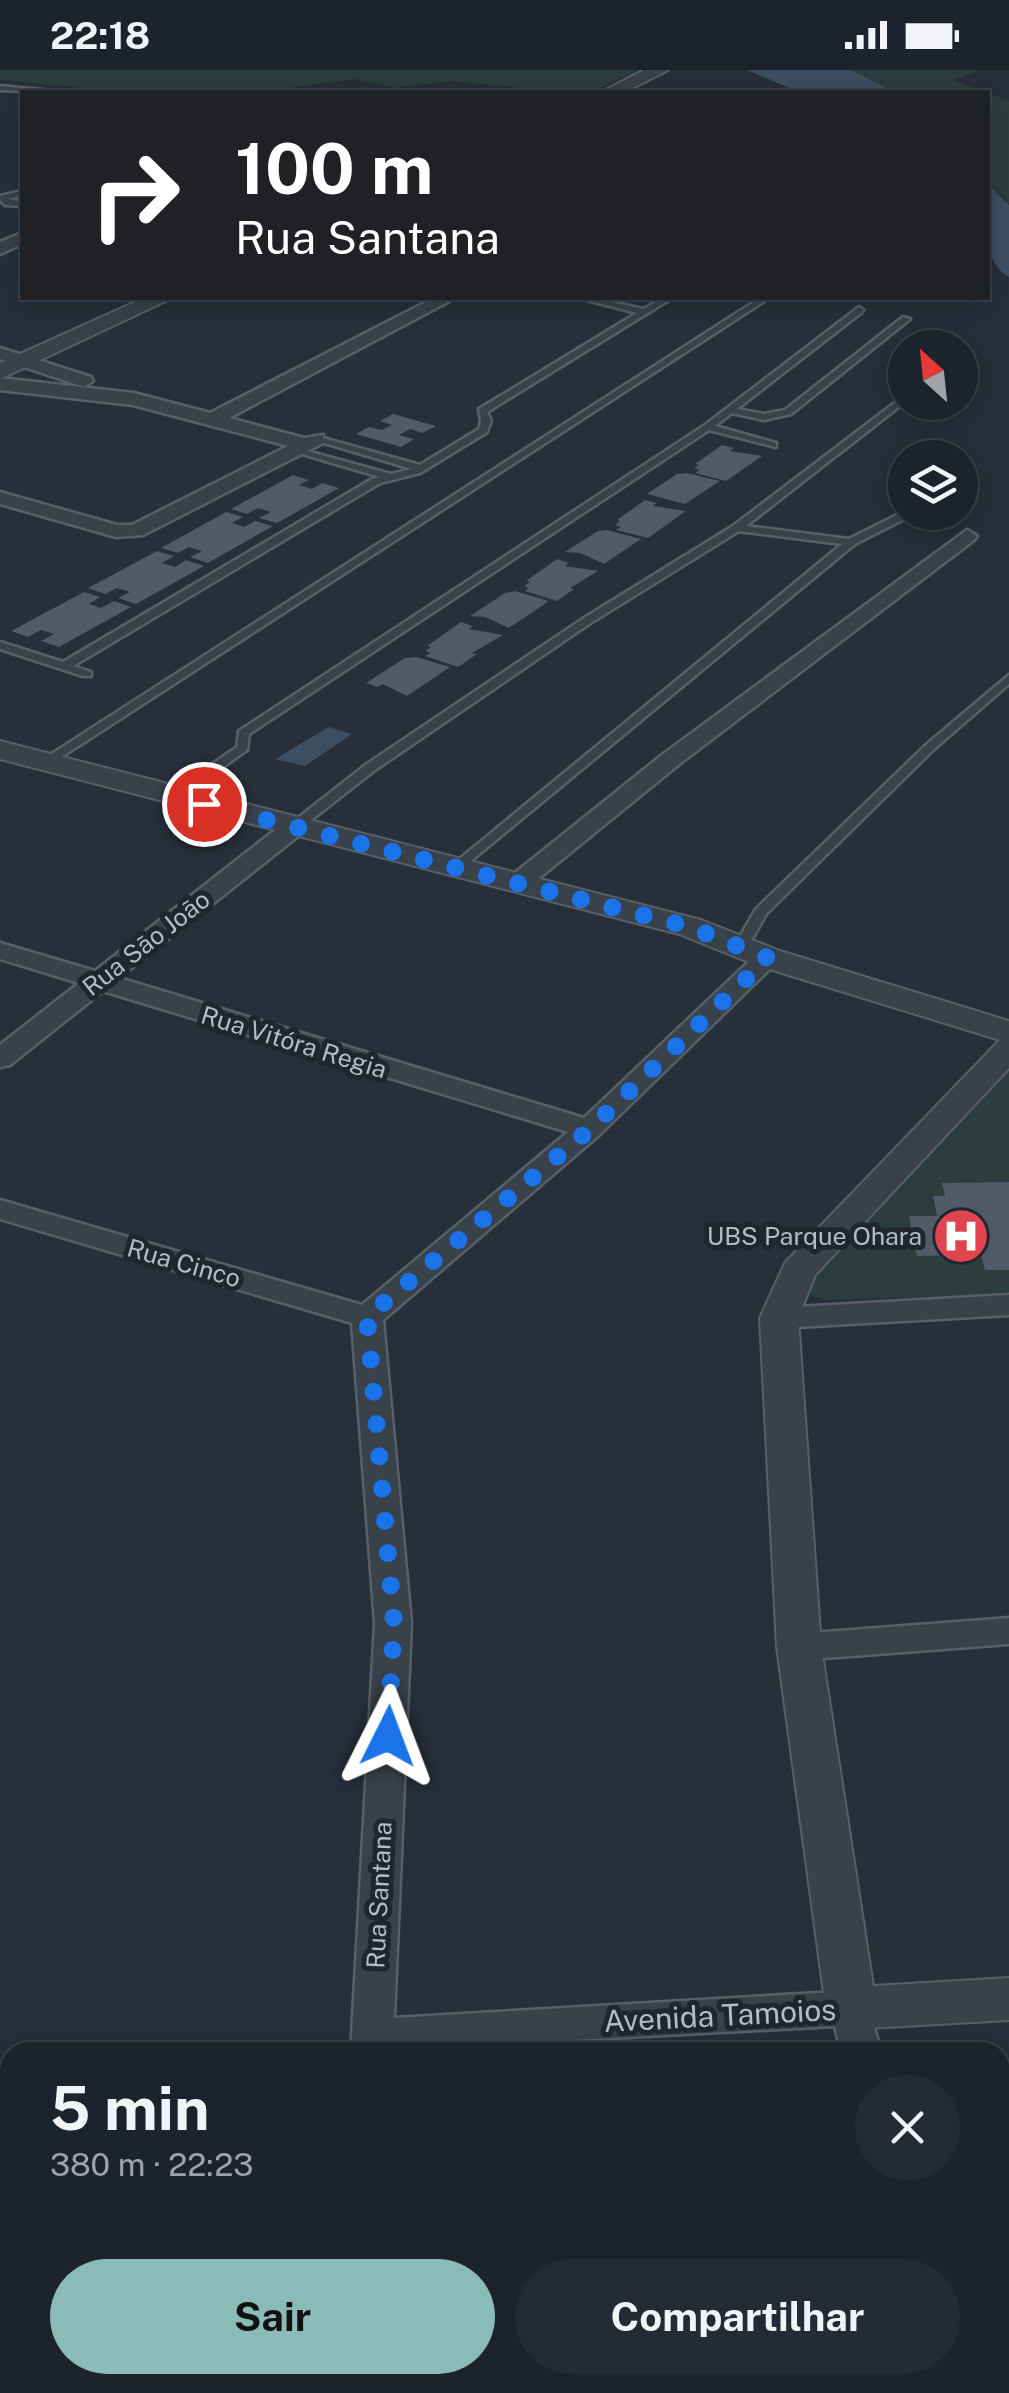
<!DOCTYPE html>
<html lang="pt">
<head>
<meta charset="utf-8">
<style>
  body { margin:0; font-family:"Public Sans",sans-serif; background:#252b34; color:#f1f3f6; height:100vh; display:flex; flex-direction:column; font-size:38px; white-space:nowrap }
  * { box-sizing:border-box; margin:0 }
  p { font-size:32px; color:#a0a4a9 }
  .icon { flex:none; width:55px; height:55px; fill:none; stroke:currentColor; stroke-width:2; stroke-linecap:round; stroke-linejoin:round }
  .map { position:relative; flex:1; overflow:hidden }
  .side { position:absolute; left:0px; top:1972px; width:1010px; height:352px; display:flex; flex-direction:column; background:#1c232c; border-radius:30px 30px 0 0; box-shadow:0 5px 25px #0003,0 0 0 2px #3a4048 }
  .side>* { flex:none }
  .banner { position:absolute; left:20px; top:20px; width:970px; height:210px; border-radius:0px; box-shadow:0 5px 25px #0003,0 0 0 2px #3a4048; background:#202124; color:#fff; overflow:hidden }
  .needle { width:65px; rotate:333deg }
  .controls { position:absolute; left:888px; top:260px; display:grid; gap:20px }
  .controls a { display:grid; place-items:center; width:90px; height:90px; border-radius:50%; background:#1c232c; box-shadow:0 5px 25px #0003,0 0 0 2px #3a4048; font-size:50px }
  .pin { position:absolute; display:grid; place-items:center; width:85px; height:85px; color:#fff; margin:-42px; border:5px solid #fff; border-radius:50%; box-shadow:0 2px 10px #0007 }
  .me { position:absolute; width:110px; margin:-55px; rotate:3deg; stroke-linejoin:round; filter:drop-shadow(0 0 8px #0008) }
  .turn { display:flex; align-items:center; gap:35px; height:210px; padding:0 50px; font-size:45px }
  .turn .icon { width:130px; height:130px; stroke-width:2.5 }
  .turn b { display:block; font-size:70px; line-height:85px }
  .round { display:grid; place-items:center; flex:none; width:105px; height:105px; border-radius:52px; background:#252b34 }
  .summary { display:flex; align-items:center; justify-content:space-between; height:170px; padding:0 50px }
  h1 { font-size:60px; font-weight:700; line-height:75px }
  .action { display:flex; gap:20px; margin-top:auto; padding:20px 50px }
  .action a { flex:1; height:115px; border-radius:60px; background:#8bbbb9; color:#111; font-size:40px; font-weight:700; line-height:115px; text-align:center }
  .action a+a { background:#252b34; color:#f1f3f6 }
  .status { display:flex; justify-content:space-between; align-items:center; height:70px; padding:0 50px; background:#1c232c; direction:ltr }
  .status svg { height:28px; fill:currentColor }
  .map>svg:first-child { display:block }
  .green { fill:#2b3d3d }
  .water { fill:#3d4e61 }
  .building { fill:#515a67 }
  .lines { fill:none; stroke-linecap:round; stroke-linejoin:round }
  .service-casing { stroke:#575f68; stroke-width:5 }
  .minor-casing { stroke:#575f68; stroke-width:5 }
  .tertiary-casing { stroke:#575f68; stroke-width:4 }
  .service { fill:#39414a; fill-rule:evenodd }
  .minor { fill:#39414a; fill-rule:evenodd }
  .tertiary { fill:#39414a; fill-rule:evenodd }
  .route { stroke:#1a73e8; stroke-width:18; stroke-dasharray:0 32.4 }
  .labels { text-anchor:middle; stroke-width:10; stroke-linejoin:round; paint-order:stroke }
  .street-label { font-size:25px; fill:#b5bcc6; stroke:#1e262f }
  .poi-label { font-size:25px; fill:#b5bcc6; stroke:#1e262f; text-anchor:end }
  .near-street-label { font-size:30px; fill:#b5bcc6; stroke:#1e262f }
</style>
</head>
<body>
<div class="status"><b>22:18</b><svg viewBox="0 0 49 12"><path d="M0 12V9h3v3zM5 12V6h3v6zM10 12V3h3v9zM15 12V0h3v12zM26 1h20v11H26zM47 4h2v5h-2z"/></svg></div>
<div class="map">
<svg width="1009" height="2323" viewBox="0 0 1009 2323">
  <rect width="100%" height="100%" fill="#262f3a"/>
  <g class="green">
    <polygon points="0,0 639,0 590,22 525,22 514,17 449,11 394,18 355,9 262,22 124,22 0,10"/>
    <polygon points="851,0 982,0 953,10 986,22 895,22"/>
    <polygon points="988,23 1009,31 1009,135 988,114"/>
    <polygon points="1009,997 1009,1224 825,1230 802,1222 811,1197"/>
  </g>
  <g class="water">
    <polygon points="747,0 851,0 895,22 799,22"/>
    <path d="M988,114L1009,135V207C979,191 987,142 988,114Z"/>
    <polygon points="329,657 352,664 305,696 275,689"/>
  </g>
  <g class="building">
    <polygon points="393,344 436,356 423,363 410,359 399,365 414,369 401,377 356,364 369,357 382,360 392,355 380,351"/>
    <polygon points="722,375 734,378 730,381 762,386 726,411 695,403 700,400 694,398 699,395 695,394"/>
    <polygon points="687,403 720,411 685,434 647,424 677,404"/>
    <polygon points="293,405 309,410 299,415 312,419 322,413 339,418 277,453 259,448 271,442 258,438 247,444 231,439"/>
    <polygon points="645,430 657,433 653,436 686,441 648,468 616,460 621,457 615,455 620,451 617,450"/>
    <polygon points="226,442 243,447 232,453 244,457 255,451 273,456 208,493 190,487 202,481 189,477 178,483 161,478"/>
    <polygon points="607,460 641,469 604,494 580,483 565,482 598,461"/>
    <polygon points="157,481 174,486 162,493 175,497 186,490 204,496 136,534 118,528 130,522 117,518 105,524 88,518"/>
    <polygon points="557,489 569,493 565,496 598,501 570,518 574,519 557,531 525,521 529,518 524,516 530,512 526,511"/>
    <polygon points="515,521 549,531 509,558 485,547 470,546 505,523"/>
    <polygon points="84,522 100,527 89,534 101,538 114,531 131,537 59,577 41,571 54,564 41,560 28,567 11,561"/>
    <polygon points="461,552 473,556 469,559 503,565 472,583 477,584 458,597 425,586 431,583 425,581 431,577 427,576"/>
    <polygon points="416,587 450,597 407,626 383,614 378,617 366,613 405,588"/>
    <polygon points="1009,1112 1009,1200 985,1200 981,1185 917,1186 909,1146 937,1146 933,1126 945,1126 942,1113"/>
  </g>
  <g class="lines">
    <g class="service-casing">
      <g id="service">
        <polygon points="0,16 43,20 47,22 0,20"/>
        <polygon points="22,121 22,125 8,129 22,132 22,136 5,135 0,130 0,126"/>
        <polygon points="579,228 592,228 644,239 663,228 672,228 487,342 491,351 487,362 420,403 380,413 73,596 91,602 91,606 83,606 0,579 0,572 63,592 372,409 380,407 292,381 292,377 391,404 412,399 311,369 316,366 420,395 479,359 481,351 479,339 637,243"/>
        <polygon points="760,228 769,228 49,695 41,695 39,692"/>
        <polygon points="859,237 863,240 862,242 737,339 764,344 785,340 903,247 910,249 791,344 764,350 732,343 715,356 776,373 776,377 709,360 249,664 247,680 178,729 170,729 170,723 237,677 239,661 705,355"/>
        <polygon points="905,325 905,332 746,456 849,469 905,441 905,442 915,442 914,444 855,474 461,799 453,799 451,796 842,474 739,461 589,554 375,700 297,761 289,761 289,755 367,694 581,550 733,456"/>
        <polygon points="964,413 969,416 960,421 960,414"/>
        <polygon points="1009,605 1009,614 934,679 766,844 746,880 736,880 734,877 756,839 926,675"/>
      </g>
    </g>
    <g class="minor-casing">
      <g id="minor">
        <polygon points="22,163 22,174 0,184 0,172"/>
        <polygon points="434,228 455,228 229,348 304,368 323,365 323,373 143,465 116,467 0,434 0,422 117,455 132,455 288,376 133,335 0,320 0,308 134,323 210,343"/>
        <polygon points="0,278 91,307 93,311 84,317 0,289"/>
        <polygon points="967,460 977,466 974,470 678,695 528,817 510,817 506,812 510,807 662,685"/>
        <polygon points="293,751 305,758 302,763 119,908 584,1048 759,882 768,880 781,888 599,1065 383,1250 411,1553 394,1948 851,1921 865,1926 881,1982 841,1982 835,1956 351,1982 375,1553 352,1253 0,1149 0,1130 362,1235 568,1062 103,921 10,995 0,997 0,975 79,913 0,889 0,873 95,901 284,753"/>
        <polygon points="1009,1225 1009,1245 779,1258 768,1255 763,1248 768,1241 779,1238"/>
        <polygon points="1009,1548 1009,1574 799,1590 786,1586 781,1577 786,1568 799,1564"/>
        <rect x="340" y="2315" width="46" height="8"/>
        <polygon points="914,2315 960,2315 962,2323 916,2323"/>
      </g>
    </g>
    <g class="tertiary-casing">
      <g id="tertiary">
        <polygon points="644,0 668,0 625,22 602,22"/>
        <polygon points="144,228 172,228 0,309 0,293"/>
        <polygon points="0,671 701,850 780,881 1009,951 1009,998 815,1205 798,1248 821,1577 873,1916 1009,1908 1009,1950 851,1959 833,1953 826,1938 777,1577 760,1248 785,1193 1000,970 756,895 679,864 0,689"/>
      </g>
    </g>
    <use href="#service" class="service"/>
    <use href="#minor" class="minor"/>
    <use href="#tertiary" class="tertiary"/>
  </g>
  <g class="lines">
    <polyline class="route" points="204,734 690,857 768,888 589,1060 367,1247 394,1553 388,1666"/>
  </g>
  <defs>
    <g id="hospital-disc" transform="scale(2.875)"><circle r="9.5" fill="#e0444e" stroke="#1e262f"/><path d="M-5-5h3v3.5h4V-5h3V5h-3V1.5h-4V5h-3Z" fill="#fff"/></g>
  </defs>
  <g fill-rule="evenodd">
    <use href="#hospital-disc" x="961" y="1166"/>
  </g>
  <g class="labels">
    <g class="street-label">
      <text transform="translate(146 873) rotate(-38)" y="9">Rua São João</text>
      <text transform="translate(294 972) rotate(17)" y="9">Rua Vitóra Regia</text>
      <text transform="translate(184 1193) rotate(16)" y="9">Rua Cinco</text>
      <text transform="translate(379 1825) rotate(-87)" y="9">Rua Santana</text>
    </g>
    <g class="poi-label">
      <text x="922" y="1175">UBS Parque Ohara</text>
    </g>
    <g class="near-street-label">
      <text transform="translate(720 1946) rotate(-3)" y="10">Avenida Tamoios</text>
    </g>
  </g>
</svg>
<div class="controls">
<a><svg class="needle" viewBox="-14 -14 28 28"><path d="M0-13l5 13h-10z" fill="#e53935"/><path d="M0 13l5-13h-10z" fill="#a0a4a9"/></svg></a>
<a><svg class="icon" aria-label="layers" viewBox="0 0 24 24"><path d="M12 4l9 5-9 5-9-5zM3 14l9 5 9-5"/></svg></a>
</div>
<div class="pin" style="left:204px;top:734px;background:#d93025"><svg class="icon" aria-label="arrive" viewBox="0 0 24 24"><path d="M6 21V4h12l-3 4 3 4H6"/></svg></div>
<svg class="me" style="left:388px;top:1666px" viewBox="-20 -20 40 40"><path d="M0-17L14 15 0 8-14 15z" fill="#1a73e8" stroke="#fff" stroke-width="4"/></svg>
<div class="banner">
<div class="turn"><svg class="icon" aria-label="right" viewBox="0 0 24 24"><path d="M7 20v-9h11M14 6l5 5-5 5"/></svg><div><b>100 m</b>Rua Santana</div></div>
</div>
<section class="side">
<div class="summary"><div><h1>5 min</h1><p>380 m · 22:23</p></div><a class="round"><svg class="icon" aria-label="close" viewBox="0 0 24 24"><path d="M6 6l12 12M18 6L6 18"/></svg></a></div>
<div class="action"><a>Sair</a><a>Compartilhar</a></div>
</section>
</div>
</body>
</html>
